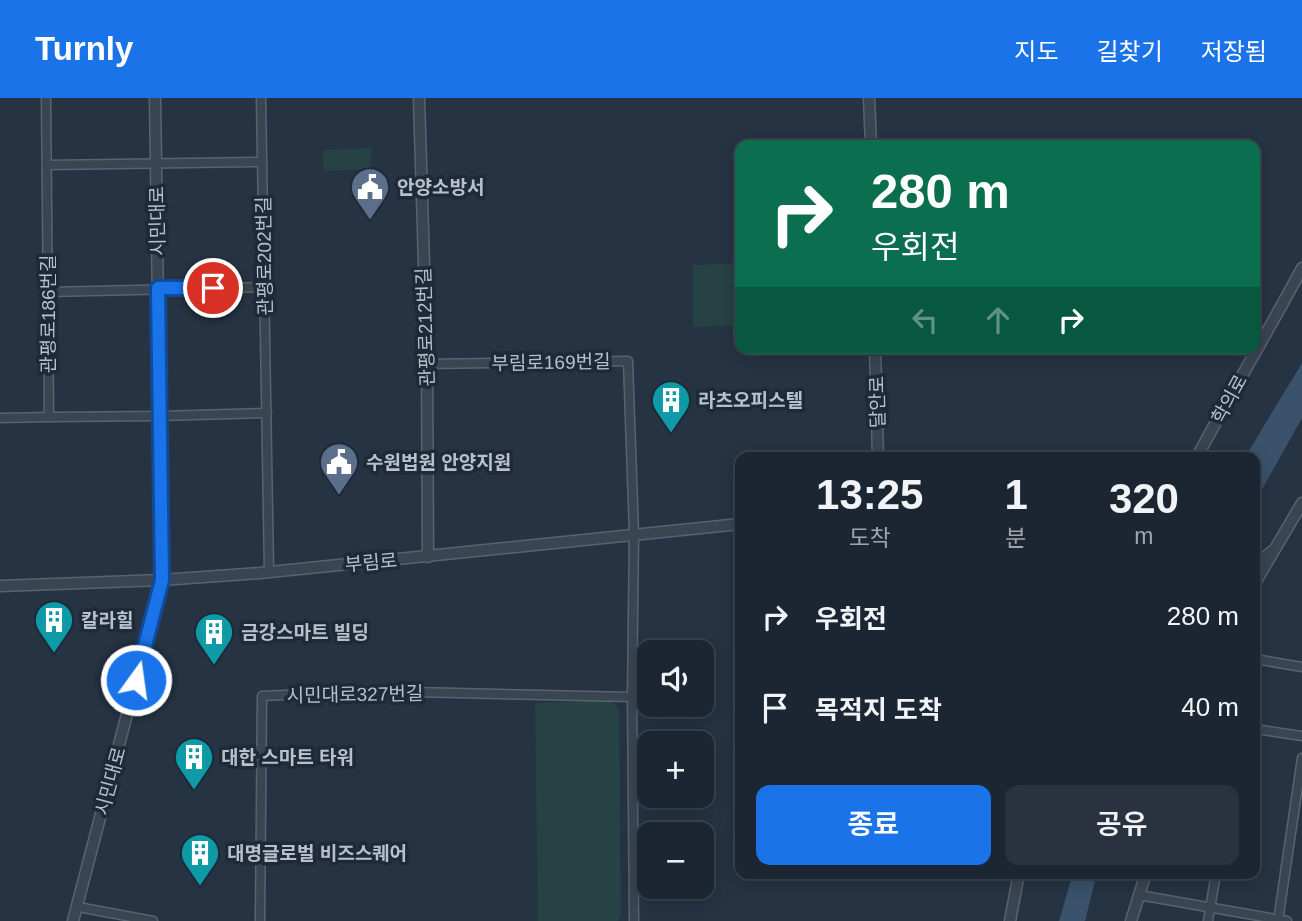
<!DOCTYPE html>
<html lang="ko">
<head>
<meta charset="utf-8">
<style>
  body { margin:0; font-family:Arial,"Noto Sans KR",sans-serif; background:#29323e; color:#f1f3f6; height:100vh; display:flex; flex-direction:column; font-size:26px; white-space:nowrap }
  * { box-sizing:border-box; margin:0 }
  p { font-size:23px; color:#a0a5ac }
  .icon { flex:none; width:38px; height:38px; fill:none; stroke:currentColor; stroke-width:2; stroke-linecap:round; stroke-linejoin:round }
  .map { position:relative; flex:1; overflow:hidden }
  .drawer { position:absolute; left:735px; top:354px; width:525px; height:427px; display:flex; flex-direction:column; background:#1c2632; border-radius:14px; box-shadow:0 4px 18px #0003,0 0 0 2px #3a434d }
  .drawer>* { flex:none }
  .top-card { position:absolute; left:735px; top:42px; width:525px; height:214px; border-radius:14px; box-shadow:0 4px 18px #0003,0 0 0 2px #3a434d; background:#0b6e4f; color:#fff; overflow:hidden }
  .buttons { position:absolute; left:637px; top:542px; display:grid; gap:14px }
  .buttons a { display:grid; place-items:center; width:77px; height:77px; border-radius:14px; background:#1c2632; box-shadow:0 4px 18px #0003,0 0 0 2px #3a434d; font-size:35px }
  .pin { position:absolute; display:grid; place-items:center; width:60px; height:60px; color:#fff; margin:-30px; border:4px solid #fff; border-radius:50%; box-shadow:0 2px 7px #0007 }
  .me { position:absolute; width:77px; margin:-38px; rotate:14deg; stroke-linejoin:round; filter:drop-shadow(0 0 5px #0008) }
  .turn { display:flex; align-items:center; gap:24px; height:147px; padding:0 21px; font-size:32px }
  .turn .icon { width:91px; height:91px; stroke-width:2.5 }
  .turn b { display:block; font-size:49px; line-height:60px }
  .lanes { display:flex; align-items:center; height:66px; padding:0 21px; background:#0003; justify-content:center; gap:35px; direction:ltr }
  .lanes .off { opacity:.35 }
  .eta { display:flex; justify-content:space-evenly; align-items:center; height:119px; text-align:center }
  .eta b { font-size:42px; font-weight:600; line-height:49px }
  .cta { display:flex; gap:14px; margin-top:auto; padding:14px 21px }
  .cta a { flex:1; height:80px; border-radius:14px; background:#1a73e8; color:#fff; font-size:28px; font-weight:600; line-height:80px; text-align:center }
  .cta a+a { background:#29323e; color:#f1f3f6 }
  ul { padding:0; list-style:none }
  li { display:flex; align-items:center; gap:21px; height:91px; padding:0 21px }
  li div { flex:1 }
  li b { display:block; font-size:26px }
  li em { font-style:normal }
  header { display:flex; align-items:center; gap:42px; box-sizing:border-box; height:98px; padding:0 35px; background:#1a73e8; color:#fff }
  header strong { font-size:33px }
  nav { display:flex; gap:38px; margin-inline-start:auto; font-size:24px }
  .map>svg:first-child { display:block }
  .green { fill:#274244 }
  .water { fill:#3a526c }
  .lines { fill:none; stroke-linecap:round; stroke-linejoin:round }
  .minor-casing { stroke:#586370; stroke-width:11 }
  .tertiary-casing { stroke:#586370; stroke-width:13 }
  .minor { stroke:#3a4552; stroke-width:8 }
  .tertiary { stroke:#3a4552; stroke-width:10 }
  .route-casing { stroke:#114b97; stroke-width:18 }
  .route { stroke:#1a73e8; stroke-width:12 }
  .labels { text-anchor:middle; stroke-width:7; stroke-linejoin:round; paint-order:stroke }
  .poi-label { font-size:19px; font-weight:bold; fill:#b7c0cc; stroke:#1e2a38; text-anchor:start }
  .street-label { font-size:19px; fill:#b7c0cc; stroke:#1e2a38 }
</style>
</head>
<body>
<header>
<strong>Turnly</strong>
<nav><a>지도</a><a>길찾기</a><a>저장됨</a></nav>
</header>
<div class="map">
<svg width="1302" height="823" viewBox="0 0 1302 823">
  <rect width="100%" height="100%" fill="#253343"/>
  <g class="green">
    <polygon points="371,50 371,71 324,73 323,52"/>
    <polygon points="740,165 740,227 693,229 693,167"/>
    <polygon points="609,602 619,611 621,818 618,823 538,823 535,605"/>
  </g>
  <g class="water">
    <polygon points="1302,265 1302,320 1255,404 1255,359 1245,359"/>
    <polygon points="1073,775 1097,775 1085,823 1059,823"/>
  </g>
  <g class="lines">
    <g class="minor-casing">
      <g id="minor">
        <polyline points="46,0 49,319 161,318 267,315"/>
        <polyline points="261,0 269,474"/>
        <polyline points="47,67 262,64"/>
        <polyline points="48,194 264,189"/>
        <polyline points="427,266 628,263 634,436 632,599 634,823"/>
        <polyline points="0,320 49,319"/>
        <polyline points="1255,466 1272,452"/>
        <polyline points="1255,561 1302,569"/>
        <polyline points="1255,631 1302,638"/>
        <polyline points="1139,797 1287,823"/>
        <polyline points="78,809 153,823"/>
        <polyline points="260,823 262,598 371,593 632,599"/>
        <polyline points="1208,823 1216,775"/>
        <polyline points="1278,823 1302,660"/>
      </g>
    </g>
    <g class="tertiary-casing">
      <g id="tertiary">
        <polyline points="419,0 427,266 428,459"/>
        <polyline points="869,0 871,47"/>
        <polyline points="875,250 878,359"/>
        <path d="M1197,359C1231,295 1268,234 1302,170"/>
        <polyline points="1255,485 1302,405"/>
        <polyline points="0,488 162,482 260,475 740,426"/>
        <polyline points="73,823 162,482 155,0"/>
        <polyline points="1010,823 1019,775"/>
        <polyline points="1131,823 1146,775"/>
      </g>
    </g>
    <use href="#minor" class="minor"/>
    <use href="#tertiary" class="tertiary"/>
  </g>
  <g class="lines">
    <g class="route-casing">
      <polyline id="route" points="136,582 162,482 158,190 213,190"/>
    </g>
    <use href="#route" class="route"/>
  </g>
  <defs>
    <g id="civic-pin" transform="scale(2.0125)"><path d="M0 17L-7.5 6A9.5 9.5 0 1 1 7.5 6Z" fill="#5c6f8a" stroke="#1e2a38"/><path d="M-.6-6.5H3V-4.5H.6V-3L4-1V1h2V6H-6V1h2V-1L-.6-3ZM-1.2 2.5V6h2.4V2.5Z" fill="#fff"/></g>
    <g id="building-pin" transform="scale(2.0125)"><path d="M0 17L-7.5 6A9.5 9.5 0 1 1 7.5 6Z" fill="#0f9aa8" stroke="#1e2a38"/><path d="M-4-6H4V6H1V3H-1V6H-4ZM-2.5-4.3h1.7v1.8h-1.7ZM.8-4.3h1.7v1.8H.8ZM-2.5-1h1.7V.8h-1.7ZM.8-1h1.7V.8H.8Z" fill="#fff"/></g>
  </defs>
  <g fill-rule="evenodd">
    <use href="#civic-pin" x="370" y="89"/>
    <use href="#building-pin" x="671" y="302"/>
    <use href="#civic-pin" x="339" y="364"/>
    <use href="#building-pin" x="54" y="522"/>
    <use href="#building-pin" x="214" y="534"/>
    <use href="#building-pin" x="194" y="659"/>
    <use href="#building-pin" x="200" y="755"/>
  </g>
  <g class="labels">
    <g class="poi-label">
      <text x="397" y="96">안양소방서</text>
      <text x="698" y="309">라츠오피스텔</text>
      <text x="366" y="371">수원법원 안양지원</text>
      <text x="81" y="529">칼라힐</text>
      <text x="241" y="541">금강스마트 빌딩</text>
      <text x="221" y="666">대한 스마트 타워</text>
      <text x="227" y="762">대명글로벌 비즈스퀘어</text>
    </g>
    <g class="street-label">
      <text transform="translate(157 123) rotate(-91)" y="7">시민대로</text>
      <text transform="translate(264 158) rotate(-91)" y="7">관평로202번길</text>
      <text transform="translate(48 216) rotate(-90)" y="7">관평로186번길</text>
      <text transform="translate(425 229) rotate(-92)" y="7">관평로212번길</text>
      <text transform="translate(551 264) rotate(-1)" y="7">부림로169번길</text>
      <text transform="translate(1229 301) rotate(-61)" y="7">학의로</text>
      <text transform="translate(877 304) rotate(-91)" y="7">달안로</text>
      <text transform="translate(371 464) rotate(-5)" y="7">부림로</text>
      <text transform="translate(355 596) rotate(-1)" y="7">시민대로327번길</text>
      <text transform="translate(110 683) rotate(-75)" y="7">시민대로</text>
    </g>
  </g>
</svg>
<div class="buttons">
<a><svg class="icon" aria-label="sound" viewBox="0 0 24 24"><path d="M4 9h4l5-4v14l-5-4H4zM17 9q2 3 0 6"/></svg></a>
<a>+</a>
<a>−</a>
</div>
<div class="pin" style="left:213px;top:190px;background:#d93025"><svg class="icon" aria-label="arrive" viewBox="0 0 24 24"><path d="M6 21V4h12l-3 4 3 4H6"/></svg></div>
<svg class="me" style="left:136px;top:582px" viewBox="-20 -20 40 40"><circle r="17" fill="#1a73e8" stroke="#fff" stroke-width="3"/><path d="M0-11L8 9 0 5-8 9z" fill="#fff"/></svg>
<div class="top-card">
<div class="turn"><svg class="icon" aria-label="right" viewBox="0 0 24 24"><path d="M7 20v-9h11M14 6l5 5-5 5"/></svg><div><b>280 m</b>우회전</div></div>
<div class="lanes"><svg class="icon off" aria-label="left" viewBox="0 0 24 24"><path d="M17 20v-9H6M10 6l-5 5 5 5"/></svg><svg class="icon off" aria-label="ahead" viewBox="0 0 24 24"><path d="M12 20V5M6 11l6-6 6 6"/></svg><svg class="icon" aria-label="right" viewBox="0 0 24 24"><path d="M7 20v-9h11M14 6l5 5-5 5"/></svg></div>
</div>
<section class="drawer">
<div class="eta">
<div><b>13:25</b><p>도착</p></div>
<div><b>1</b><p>분</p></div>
<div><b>320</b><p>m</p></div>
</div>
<ul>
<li><svg class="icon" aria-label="right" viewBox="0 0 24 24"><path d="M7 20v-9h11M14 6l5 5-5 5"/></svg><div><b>우회전</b></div><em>280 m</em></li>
<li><svg class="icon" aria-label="arrive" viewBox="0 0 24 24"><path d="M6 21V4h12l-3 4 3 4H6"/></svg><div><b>목적지 도착</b></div><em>40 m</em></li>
</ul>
<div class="cta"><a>종료</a><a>공유</a></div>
</section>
</div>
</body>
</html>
